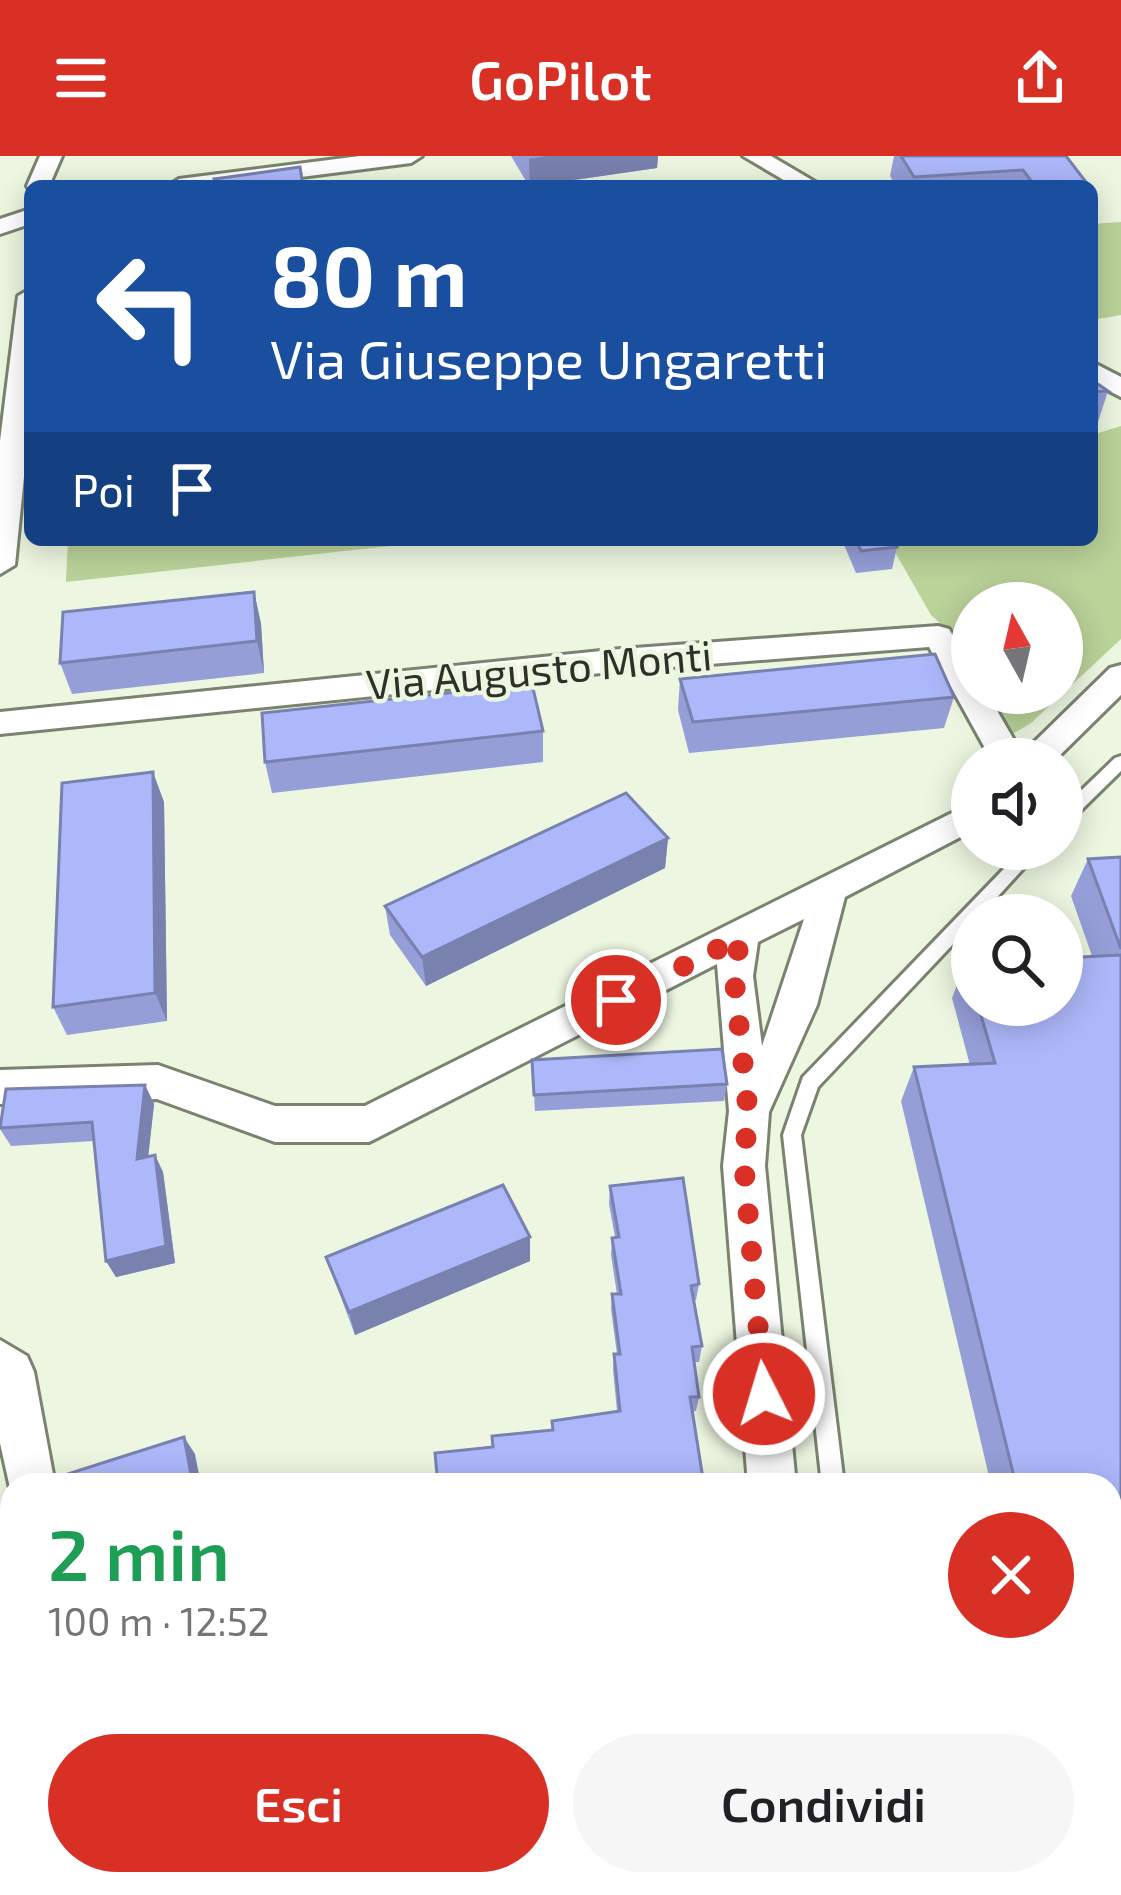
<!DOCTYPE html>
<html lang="it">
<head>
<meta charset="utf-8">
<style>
  body { margin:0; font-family:"Exo 2",sans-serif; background:#f6f6f6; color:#202124; height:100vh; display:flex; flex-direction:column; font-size:45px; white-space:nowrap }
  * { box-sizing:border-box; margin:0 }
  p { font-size:39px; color:#757577 }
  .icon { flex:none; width:66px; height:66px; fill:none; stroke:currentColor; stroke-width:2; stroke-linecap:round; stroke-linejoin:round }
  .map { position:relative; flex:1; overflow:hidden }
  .sheet { position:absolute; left:0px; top:1317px; width:1122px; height:423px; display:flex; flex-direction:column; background:#fff; border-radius:36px 36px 0 0; box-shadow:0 6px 30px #0003 }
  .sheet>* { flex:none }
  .guide { position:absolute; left:24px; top:24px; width:1074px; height:366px; border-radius:18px; box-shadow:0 6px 30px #0003; background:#1a4fa0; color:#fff; overflow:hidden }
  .needle { width:78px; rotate:352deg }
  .controls { position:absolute; left:951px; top:426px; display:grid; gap:24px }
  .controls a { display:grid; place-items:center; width:132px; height:132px; border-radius:50%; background:#fff; box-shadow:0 6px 30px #0003; font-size:60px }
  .pin { position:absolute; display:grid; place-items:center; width:102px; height:102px; color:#fff; margin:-51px; border:6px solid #fff; border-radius:50%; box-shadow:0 3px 12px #0007 }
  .me { position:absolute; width:132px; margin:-66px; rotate:355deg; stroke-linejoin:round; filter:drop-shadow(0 0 9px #0008) }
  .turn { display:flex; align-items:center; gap:42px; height:252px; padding:0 48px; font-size:54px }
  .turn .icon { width:156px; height:156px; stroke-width:2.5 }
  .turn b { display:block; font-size:84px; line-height:102px }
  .then { display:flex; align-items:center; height:114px; padding:0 48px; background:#0003; gap:24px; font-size:45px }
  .round { display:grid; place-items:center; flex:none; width:126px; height:126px; border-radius:63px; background:#f6f6f6 }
  .summary { display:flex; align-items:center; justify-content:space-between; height:204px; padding:0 48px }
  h1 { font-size:72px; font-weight:600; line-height:90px; color:#1e9e55 }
  .button { display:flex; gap:24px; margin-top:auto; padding:24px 48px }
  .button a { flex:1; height:138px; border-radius:72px; background:#d93025; color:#fff; font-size:48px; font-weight:600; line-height:138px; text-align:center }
  .button a+a { background:#f6f6f6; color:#202124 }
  header { display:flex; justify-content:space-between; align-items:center; height:156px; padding:0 48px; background:#d93025; color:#fff; font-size:54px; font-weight:600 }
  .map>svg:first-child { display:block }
  .green { fill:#bad399 }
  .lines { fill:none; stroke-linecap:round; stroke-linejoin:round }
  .service-casing { stroke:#7a8370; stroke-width:6 }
  .minor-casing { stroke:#7a8370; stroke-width:6 }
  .service { fill:#fff; fill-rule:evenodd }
  .minor { fill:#fff; fill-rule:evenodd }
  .wall { fill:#959ed7 }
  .shaded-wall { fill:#7981af }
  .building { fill:#adb8fa; stroke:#7981af; stroke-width:3 }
  .route { stroke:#d93025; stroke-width:21; stroke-dasharray:0 37.8 }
  .labels { text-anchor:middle; stroke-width:9; stroke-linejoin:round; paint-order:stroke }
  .street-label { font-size:42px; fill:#2d3129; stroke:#ecf6e0 }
</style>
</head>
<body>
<header><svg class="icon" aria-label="menu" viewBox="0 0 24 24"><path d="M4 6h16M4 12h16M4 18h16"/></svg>GoPilot<svg class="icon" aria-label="share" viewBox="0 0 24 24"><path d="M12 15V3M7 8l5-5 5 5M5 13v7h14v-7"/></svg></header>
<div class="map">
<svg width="1121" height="1739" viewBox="0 0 1121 1739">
  <rect width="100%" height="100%" fill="#ecf6e0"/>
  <g class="green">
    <polygon points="1121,66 1121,159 1092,164 1092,68"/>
    <polygon points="1121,270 1121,483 1031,567 1011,579 986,537 1062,537 1062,447 972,447 972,513 952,478 931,459 888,384 1092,384 1092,279"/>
    <polygon points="68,384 444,384 66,426"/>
  </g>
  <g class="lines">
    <g class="service-casing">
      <g id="service">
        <polygon points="1121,600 1121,615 1068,667 1062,669 1062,653 1115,602"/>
        <polygon points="1023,693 1041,693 981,759 972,759 972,768 818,931 801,979 844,1329 822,1329 783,979 803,921"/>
        <polygon points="867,1728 893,1728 894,1739 868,1739"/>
      </g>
    </g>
    <g class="minor-casing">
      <g id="minor">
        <polygon points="40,0 62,0 49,30 30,30 30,35 27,30"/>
        <polygon points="360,0 422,0 411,7 231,30 168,30 179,23"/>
        <polygon points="743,0 771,0 822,30 794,30"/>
        <polygon points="30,53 30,68 0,78 0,63"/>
        <polygon points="30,133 30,262 15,409 0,418 0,285 18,140"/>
        <polygon points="1092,206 1121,221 1121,241 1092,226"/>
        <polygon points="938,470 949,473 972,512 972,537 987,537 1022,598 1110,512 1121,509 1121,539 1056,603 991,603 929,491 621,515 0,578 0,556 621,493"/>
        <path d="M972,647V675L845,741L817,849L769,956L765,1010L796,1329H748L723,1010L729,955L717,808L369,986H275L157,943L0,948V914L158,909L275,950H365ZM804,763L762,890L753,820L758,786Z"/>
        <polygon points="0,1184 27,1200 34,1216 55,1329 12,1329 12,1341 0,1287"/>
        <polygon points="57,1728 113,1728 115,1739 59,1739"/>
        <rect x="764" y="1728" width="56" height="11"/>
      </g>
    </g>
    <use href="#service" class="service"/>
    <use href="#minor" class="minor"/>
  </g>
  <g class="wall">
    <polygon points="511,0 658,0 657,12 535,30 529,30"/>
    <polygon points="894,0 1066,0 1089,30 896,30 890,20"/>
    <polygon points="1092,224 1108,235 1098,266 1092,266"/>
    <polygon points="842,384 894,384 897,391 892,413 856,417"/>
    <polygon points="254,436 261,468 264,517 72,538 60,507"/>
    <polygon points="680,523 954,541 944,572 689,597 678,554"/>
    <polygon points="543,575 543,606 272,637 265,606"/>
    <polygon points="164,646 167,865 67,879 53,851"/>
    <polygon points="668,682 665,712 426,830 390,779 385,750"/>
    <polygon points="1121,701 1121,1739 1011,1739 1009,1728 1110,1728 1110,1329 991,1329 901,945 914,911 970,909 952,842 966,806 972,806 972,849 1062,849 1092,800 1071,740 1088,703"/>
    <polygon points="532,904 727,928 724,945 535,955"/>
    <polygon points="145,929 154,948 148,1000 163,1016 175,1107 116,1121 106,1105 94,985 11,990 0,973 0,968"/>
    <polygon points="610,1030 699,1128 696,1144 694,1145 702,1190 699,1206 694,1206 699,1241 696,1255 493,1291 552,1274 552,1265 617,1255 613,1213 614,1198 617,1198 611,1153 612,1138 617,1138 611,1099 612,1082 615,1081 609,1048"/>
    <polygon points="326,1101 530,1105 355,1179"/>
    <polygon points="267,1728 475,1728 417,1739 268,1739"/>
  </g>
  <g class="shaded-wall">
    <polygon points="547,0 658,0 657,12 530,30 529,3"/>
    <polygon points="254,436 261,468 264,517 257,485"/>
    <polygon points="153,616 164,646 167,865 155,837"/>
    <polygon points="668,682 665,712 426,830 422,801"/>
    <polygon points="145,929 154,948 146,1021 137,1003"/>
    <polygon points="155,999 163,1016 175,1107 116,1121 106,1105"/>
    <polygon points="530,1081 530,1105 355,1179 349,1156"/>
    <polygon points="184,1281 195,1298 201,1329 193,1329"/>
    <polygon points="5,1652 12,1655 12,1728 38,1728 39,1739 12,1739"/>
  </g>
  <g class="building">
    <polygon points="901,0 1066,0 1089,30 1035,30 1023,14 914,21"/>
    <polygon points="300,11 303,30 216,30 214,23"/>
    <polygon points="1092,224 1108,235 1092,236"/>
    <polygon points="856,384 894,384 897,391 861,395"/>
    <polygon points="254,436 257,485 60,507 63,456"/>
    <polygon points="935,498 954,541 693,566 680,523"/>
    <polygon points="532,528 543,575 265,606 262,557"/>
    <polygon points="153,616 155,837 53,851 62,627"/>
    <polygon points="626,637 668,682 422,801 385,750"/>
    <polygon points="1121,701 1121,793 1088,703"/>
    <polygon points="1121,799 1121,1739 1036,1739 1034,1728 1110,1728 1110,1329 1016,1329 914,911 995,907 978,849 1062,849 1062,802"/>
    <polygon points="966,806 972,806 972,827"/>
    <polygon points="722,893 727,928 534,939 532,904"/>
    <polygon points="145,929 137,1003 155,999 166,1090 106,1105 92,966 0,972 6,933"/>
    <polygon points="683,1022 699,1128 691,1130 702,1190 692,1191 699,1241 690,1241 704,1329 438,1329 435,1297 493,1291 492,1280 553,1274 552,1265 620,1255 614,1198 620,1198 612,1138 621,1138 612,1082 619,1081 610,1030"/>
    <polygon points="503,1029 530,1081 349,1156 326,1101"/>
    <polygon points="184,1281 193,1329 56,1329 55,1322"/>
    <polygon points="5,1652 12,1739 0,1739 0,1654"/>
    <polygon points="267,1728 454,1728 396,1739 268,1739"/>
  </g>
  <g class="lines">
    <polyline class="route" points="616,844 740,782 734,820 748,955 744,1010 764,1238"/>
  </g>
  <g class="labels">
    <g class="street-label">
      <text transform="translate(539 514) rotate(-5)" y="15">Via Augusto Monti</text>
    </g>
  </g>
</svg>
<div class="controls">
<a><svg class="needle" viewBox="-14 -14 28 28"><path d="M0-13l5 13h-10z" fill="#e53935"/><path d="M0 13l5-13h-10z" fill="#757577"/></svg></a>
<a><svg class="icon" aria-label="sound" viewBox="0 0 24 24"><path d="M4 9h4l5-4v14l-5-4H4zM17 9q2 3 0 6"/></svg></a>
<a><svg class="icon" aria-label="search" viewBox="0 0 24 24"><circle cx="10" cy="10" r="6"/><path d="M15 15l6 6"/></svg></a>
</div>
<div class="pin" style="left:616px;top:844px;background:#d93025"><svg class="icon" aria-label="arrive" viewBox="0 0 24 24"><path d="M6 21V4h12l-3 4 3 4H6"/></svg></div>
<svg class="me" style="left:764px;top:1238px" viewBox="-20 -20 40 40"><circle r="17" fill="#d93025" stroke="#fff" stroke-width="3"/><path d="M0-11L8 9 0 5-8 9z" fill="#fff"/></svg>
<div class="guide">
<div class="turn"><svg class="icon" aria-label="left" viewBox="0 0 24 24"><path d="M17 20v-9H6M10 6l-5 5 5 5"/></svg><div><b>80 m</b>Via Giuseppe Ungaretti</div></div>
<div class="then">Poi<svg class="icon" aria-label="arrive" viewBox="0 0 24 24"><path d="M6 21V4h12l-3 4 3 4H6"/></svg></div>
</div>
<section class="sheet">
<div class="summary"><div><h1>2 min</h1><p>100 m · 12:52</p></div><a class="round" style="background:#d93025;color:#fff"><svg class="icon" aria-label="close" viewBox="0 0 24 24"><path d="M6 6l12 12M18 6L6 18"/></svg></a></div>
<div class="button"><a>Esci</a><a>Condividi</a></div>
</section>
</div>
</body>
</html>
